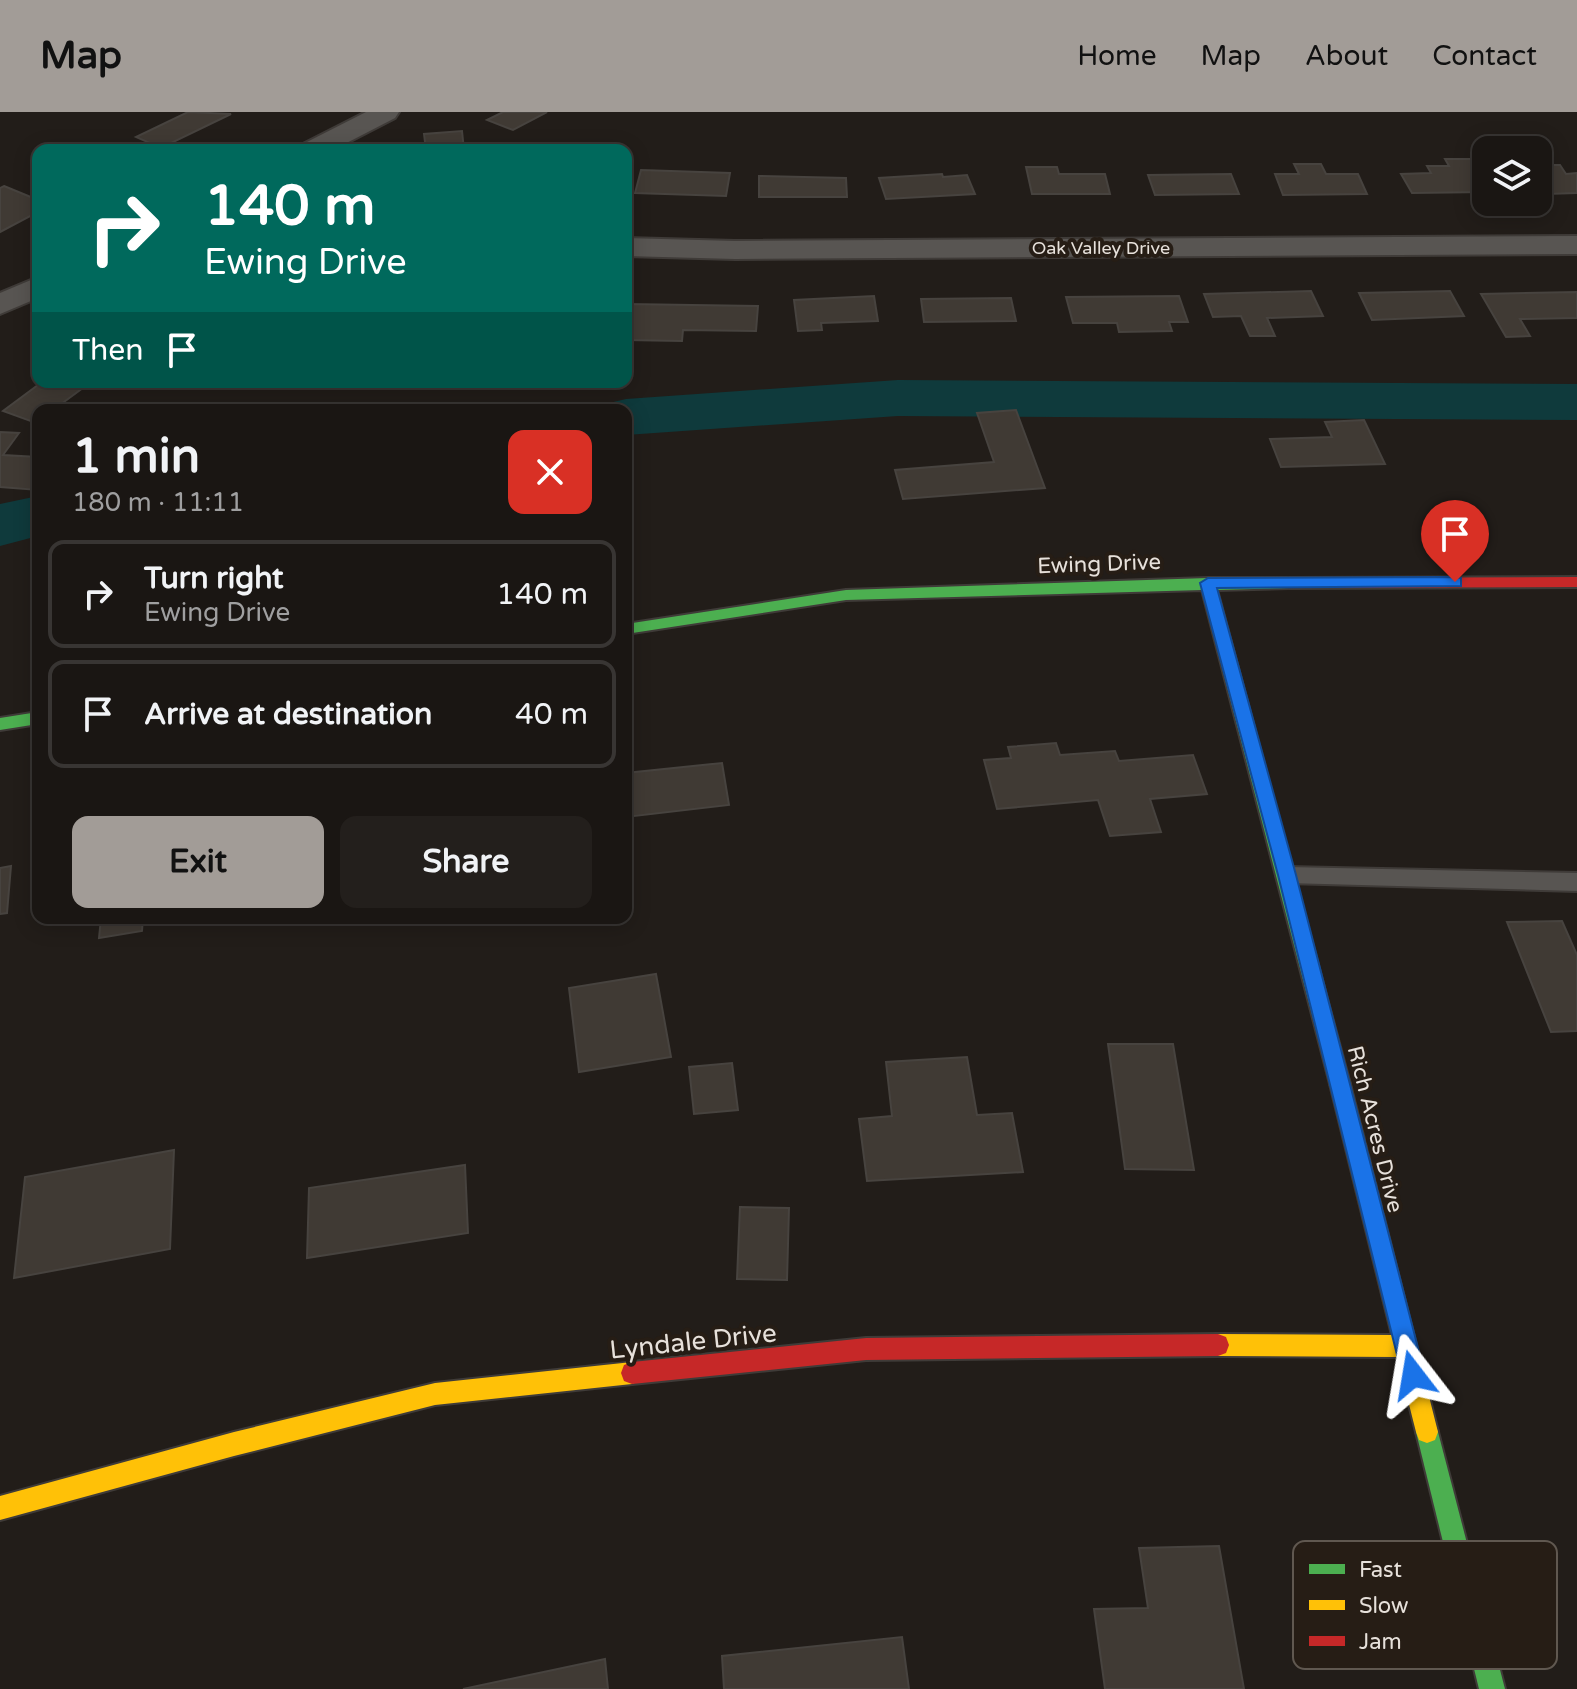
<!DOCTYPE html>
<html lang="en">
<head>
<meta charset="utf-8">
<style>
  body { margin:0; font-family:"Varela Round",sans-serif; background:#231f1c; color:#f1f3f6; height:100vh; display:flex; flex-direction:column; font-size:30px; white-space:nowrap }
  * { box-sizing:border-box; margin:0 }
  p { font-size:26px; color:#9f9fa0 }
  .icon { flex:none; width:44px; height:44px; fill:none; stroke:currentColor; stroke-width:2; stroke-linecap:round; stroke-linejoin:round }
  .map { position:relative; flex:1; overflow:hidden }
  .sheet { position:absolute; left:32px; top:292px; width:600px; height:520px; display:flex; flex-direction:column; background:#1a1613; border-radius:16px; box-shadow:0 4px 20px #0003,0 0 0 2px #383533 }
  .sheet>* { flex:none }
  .guide { position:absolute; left:32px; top:32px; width:600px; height:244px; border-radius:16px; box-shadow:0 4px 20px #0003,0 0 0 2px #383533; background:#00695c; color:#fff; overflow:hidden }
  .buttons { position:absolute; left:1472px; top:24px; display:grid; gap:16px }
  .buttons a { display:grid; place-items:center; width:80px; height:80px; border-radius:16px; background:#1a1613; box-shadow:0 4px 20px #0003,0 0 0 2px #383533; font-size:40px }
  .pin { position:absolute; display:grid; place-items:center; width:68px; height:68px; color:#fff; margin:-82px -34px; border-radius:50% 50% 50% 0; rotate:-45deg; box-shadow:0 0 8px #0007 }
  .pin .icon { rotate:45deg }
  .me { position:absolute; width:88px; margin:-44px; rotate:346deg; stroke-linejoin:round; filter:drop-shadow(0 0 6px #0008) }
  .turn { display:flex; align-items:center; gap:28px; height:168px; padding:0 40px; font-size:36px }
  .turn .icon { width:104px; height:104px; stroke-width:2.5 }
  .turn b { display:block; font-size:56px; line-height:68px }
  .then { display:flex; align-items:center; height:76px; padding:0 40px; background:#0003; gap:16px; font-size:30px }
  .round { display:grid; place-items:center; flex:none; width:84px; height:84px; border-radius:16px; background:#231f1c }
  .summary { display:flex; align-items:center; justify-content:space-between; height:136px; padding:0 40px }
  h1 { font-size:48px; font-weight:700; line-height:60px }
  .cta { display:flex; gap:16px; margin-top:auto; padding:16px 40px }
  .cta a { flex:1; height:92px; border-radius:16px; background:#a29c97; color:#111; font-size:32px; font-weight:700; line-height:92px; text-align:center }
  .cta a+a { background:#231f1c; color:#f1f3f6 }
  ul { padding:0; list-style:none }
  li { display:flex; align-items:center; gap:24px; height:108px; margin:0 16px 12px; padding:0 24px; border:4px solid #383533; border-radius:16px }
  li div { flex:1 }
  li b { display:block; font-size:30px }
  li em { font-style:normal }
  header { display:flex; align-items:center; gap:48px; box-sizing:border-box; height:112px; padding:0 40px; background:#a29c97; color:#111 }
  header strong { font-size:38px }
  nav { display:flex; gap:44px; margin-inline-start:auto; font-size:28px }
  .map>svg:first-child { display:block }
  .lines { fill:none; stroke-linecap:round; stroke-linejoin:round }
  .river { fill:#0f3a3c; fill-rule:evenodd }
  .building { fill:#403a34; stroke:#47433f; stroke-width:2 }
  .lane-casing { stroke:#3f3b38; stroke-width:4 }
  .street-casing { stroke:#3f3b38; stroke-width:4 }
  .fast-casing { stroke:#3f3b38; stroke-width:4 }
  .slow-casing { stroke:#3f3b38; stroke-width:4 }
  .jam-casing { stroke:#3f3b38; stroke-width:4 }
  .lane { fill:#585552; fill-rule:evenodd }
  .street { fill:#585552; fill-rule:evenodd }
  .fast { fill:#4caf50; fill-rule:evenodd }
  .slow { fill:#ffc107; fill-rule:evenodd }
  .jam { fill:#c62828; fill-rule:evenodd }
  .route { fill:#1a73e8; stroke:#114b97; stroke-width:2 }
  .labels { text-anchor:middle; stroke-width:8; stroke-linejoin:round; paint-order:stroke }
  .far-street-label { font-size:18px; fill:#e7e1db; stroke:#261d15 }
  .street-label { font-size:22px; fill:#e7e1db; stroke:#261d15 }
  .near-street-label { font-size:26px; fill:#e7e1db; stroke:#261d15 }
  .key { fill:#261d15; stroke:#605850; stroke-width:2 }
  .key-label { font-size:22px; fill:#e7e1db }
</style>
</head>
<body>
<header>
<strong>Map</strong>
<nav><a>Home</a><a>Map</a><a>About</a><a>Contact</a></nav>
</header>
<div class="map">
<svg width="1577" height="1577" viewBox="0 0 1577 1577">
  <rect width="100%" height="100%" fill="#221d19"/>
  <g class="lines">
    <g class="river">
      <polygon points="898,268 1577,272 1577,308 898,304 626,323 626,298 601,298 605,292 626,287"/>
      <polygon points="38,384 38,424 0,434 0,392"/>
    </g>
  </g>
  <g class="building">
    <polygon points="188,0 231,2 161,36 136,25"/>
    <polygon points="503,0 547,0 513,18 487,8"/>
    <polygon points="462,19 464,38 426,38 424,22"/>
    <polygon points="1445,47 1479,47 1486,59 1486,80 1412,81 1401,62 1431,61 1427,54 1449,54"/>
    <polygon points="1294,52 1321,52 1326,62 1358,62 1367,82 1283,83 1275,62 1299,62"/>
    <polygon points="1538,53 1560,53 1566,62 1577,61 1577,81 1546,82 1538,71"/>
    <polygon points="1026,55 1057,55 1059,62 1105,62 1110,82 1032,82"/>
    <polygon points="641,58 730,61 726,84 635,81"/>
    <polygon points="942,62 943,65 967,63 975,82 886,87 879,66"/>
    <polygon points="1231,62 1239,82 1155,83 1148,63"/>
    <polygon points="759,64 846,66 847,85 759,85"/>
    <polygon points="4,74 38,88 38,100 0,120 0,76"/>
    <polygon points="1311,179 1323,204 1267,206 1275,224 1250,224 1241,204 1213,205 1204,182"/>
    <polygon points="1450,179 1464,204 1372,208 1359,181"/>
    <polygon points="1577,180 1577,206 1520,207 1530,224 1506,225 1481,182"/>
    <polygon points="874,184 878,209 821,211 822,218 798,219 794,188"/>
    <polygon points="1179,184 1188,210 1169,210 1172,219 1119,220 1117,211 1073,211 1066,185"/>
    <polygon points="1011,186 1016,209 924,210 921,187"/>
    <polygon points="627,192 758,194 756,219 683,218 682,229 626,228"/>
    <polygon points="42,270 91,270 53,298 38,298 36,311 3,299"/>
    <polygon points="1016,298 1045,376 903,387 895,358 994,350 977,301"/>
    <polygon points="1364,308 1385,352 1281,355 1270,327 1332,325 1325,310"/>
    <polygon points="0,320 19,321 3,343 38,345 38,378 0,375"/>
    <polygon points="1056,631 1060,643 1115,639 1119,649 1193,643 1207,682 1150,687 1161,720 1110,724 1098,688 997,697 984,648 1011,646 1008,635"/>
    <polygon points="722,651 729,693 626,705 626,661"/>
    <polygon points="11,754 7,801 0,802 0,756"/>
    <polygon points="101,806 143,806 142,819 99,826"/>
    <polygon points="1562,809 1577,843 1577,919 1551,920 1507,810"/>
    <polygon points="656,862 671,945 579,960 569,876"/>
    <polygon points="1108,932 1173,932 1194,1058 1125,1057"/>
    <polygon points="967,945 977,1003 1012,1001 1023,1060 867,1069 859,1007 892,1004 886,950"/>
    <polygon points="732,951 738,998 694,1002 689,955"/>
    <polygon points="174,1038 170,1137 14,1166 25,1065"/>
    <polygon points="465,1053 468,1121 307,1146 309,1076"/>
    <polygon points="740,1095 789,1096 787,1168 737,1167"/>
    <polygon points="1219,1434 1244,1577 1105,1577 1094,1497 1148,1496 1139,1436"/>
    <polygon points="902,1525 909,1577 724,1577 722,1544"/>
    <polygon points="605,1547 608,1577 463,1577"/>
  </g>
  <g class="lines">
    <g class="lane-casing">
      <polygon id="lane" points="1287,755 1577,761 1577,779 1287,771 1279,769 1276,763 1279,757"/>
    </g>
    <g class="street-casing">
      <g id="street">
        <polygon points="366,0 399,0 395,6 333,38 299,38 303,32"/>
        <polygon points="1577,124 1577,142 735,147 626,144 626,126 735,129"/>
        <polygon points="38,165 38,186 0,202 0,181"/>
      </g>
    </g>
    <g class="fast-casing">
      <g id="fast">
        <polygon points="1208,466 1289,466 1297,471 1289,476 1217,478 1350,972 1347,978 1340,980 1333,978 1330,972 1202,478 846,488 626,522 626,512 846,478"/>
        <polygon points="38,600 38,612 0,618 0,606"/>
        <polygon points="1427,1309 1435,1312 1438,1320 1505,1577 1479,1577 1416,1320 1419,1312"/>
      </g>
    </g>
    <g class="slow-casing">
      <g id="slow">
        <polygon points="1340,964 1347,966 1350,972 1438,1320 1435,1328 1427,1331 1419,1328 1416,1320 1397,1245 1218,1244 1210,1241 1207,1233 1210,1225 1218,1222 1392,1223 1330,972 1333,966"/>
        <polygon points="632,1250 640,1253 643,1261 640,1269 632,1272 435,1293 234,1344 0,1408 0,1384 234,1320 435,1271"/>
      </g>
    </g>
    <g class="jam-casing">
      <g id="jam">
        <polygon points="1577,465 1577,475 1289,476 1281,471 1289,466"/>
        <polygon points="1218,1222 1226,1225 1229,1233 1226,1241 1218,1244 866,1248 632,1272 624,1269 621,1261 624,1253 632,1250 866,1226"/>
      </g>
    </g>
    <use href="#lane" class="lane"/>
    <use href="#street" class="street"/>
    <use href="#fast" class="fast"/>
    <use href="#slow" class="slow"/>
    <use href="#jam" class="jam"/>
  </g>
  <polygon class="route" points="1455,465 1461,466 1461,474 1217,476 1296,763 1425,1263 1421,1270 1413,1274 1405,1270 1402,1263 1278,763 1200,471 1208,466"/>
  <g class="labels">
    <g class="far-street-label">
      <text x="1101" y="142">Oak Valley Drive</text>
    </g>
    <g class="street-label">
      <text transform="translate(1099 451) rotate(-2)" y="8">Ewing Drive</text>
      <text transform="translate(1376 1017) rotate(76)" y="8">Rich Acres Drive</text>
    </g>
    <g class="near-street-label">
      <text transform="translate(693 1229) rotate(-6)" y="9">Lyndale Drive</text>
    </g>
  </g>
  <rect x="1293" y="1429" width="264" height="128" rx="12" class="key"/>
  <rect x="1309" y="1452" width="36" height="10" fill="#4caf50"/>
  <rect x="1309" y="1488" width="36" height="10" fill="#ffc107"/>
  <rect x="1309" y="1524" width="36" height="10" fill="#c62828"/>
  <g class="key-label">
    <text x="1359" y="1465">Fast</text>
    <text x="1359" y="1501">Slow</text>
    <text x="1359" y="1537">Jam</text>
  </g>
</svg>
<div class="buttons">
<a><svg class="icon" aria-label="layers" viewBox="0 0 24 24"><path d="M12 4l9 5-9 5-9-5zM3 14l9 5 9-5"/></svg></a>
</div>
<div class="pin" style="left:1455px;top:470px;background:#d93025"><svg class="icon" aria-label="arrive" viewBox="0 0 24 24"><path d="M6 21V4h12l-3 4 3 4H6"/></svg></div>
<svg class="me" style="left:1413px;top:1263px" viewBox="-20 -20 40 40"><path d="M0-17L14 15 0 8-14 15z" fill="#1a73e8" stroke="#fff" stroke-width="4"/></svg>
<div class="guide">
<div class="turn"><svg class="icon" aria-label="right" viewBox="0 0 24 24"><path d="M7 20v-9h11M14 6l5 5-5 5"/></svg><div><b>140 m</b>Ewing Drive</div></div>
<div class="then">Then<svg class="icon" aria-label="arrive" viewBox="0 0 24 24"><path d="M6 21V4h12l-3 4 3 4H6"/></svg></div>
</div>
<section class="sheet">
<div class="summary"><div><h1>1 min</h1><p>180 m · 11:11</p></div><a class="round" style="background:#d93025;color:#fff"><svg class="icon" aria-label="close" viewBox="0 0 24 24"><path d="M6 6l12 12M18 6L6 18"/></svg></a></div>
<ul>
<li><svg class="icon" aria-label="right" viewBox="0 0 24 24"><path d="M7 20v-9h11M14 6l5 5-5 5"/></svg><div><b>Turn right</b><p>Ewing Drive</p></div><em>140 m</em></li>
<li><svg class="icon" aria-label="arrive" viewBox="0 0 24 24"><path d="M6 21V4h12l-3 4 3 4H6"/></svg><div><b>Arrive at destination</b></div><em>40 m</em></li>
</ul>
<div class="cta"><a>Exit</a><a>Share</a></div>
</section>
</div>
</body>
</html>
